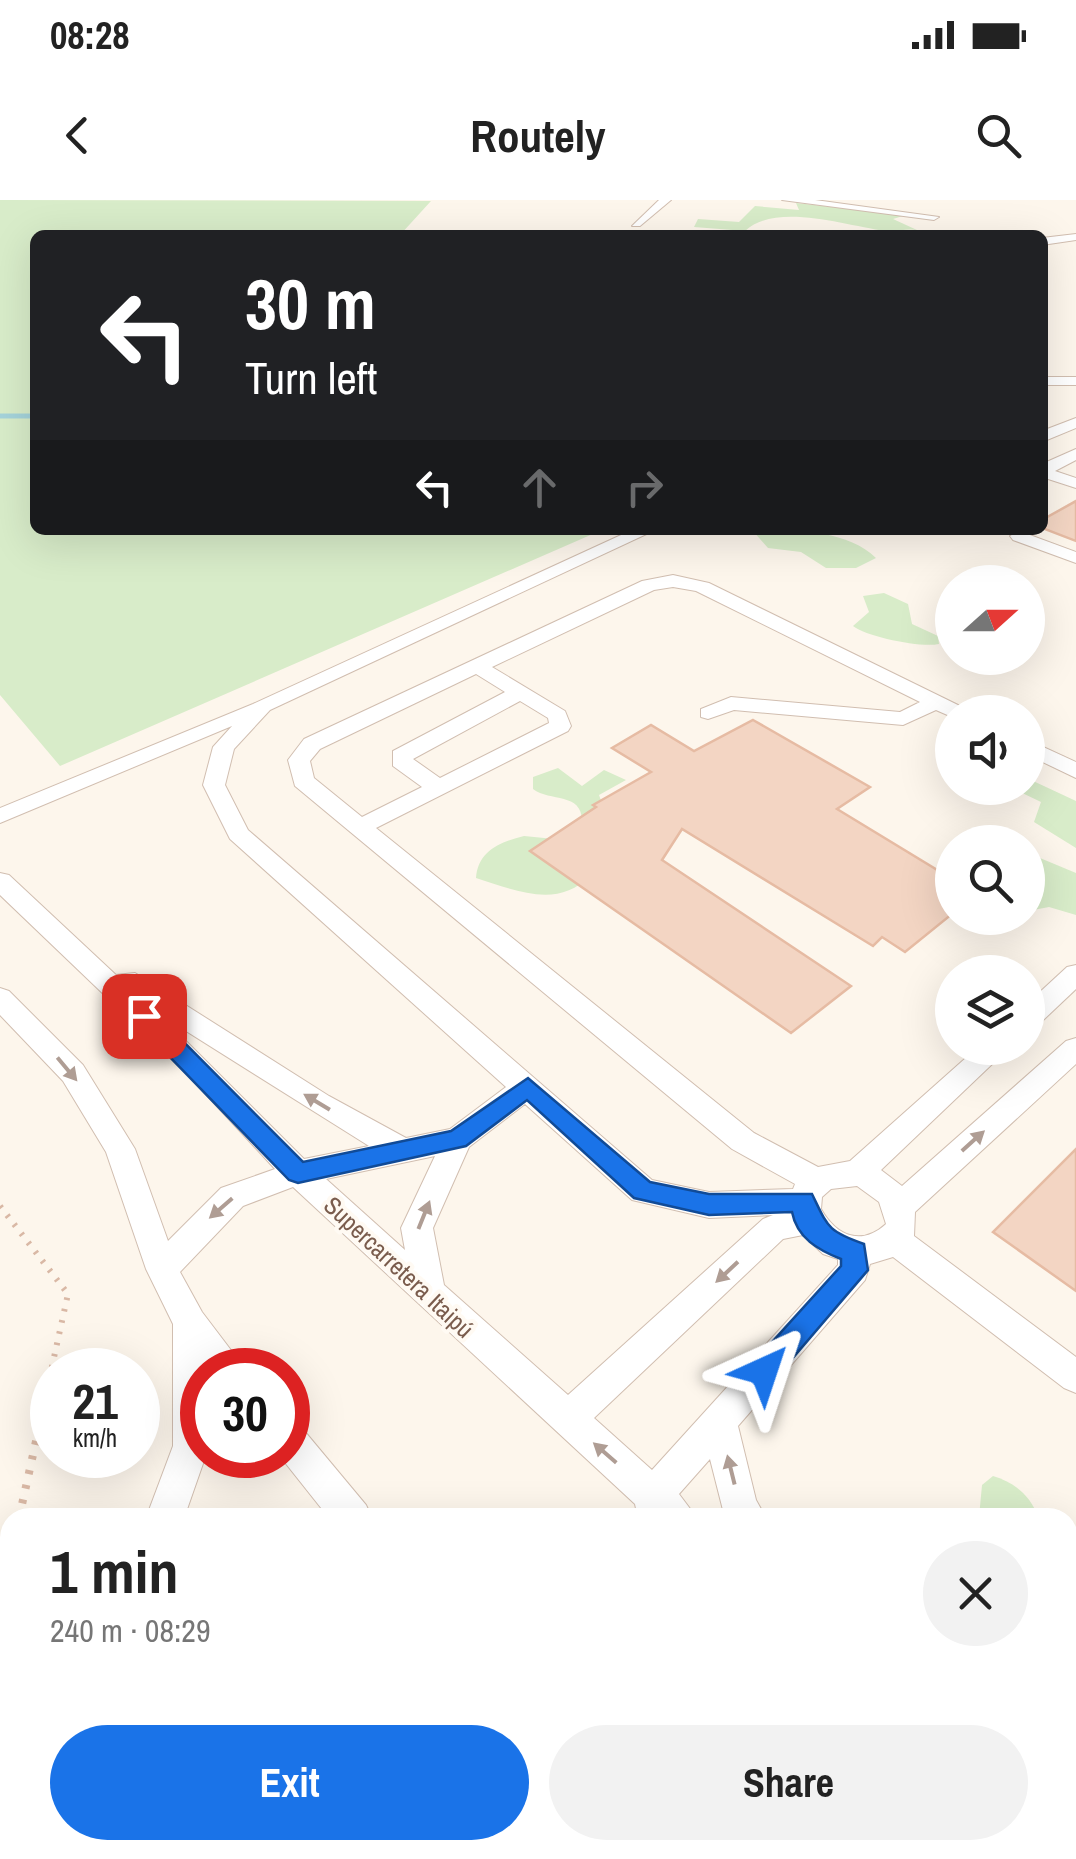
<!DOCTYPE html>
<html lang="en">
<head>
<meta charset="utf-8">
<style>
  body { margin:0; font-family:"Archivo Narrow",sans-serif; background:#f2f2f2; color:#222; height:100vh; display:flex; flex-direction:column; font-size:38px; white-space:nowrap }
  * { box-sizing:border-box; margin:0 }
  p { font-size:32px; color:#767676 }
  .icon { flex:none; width:55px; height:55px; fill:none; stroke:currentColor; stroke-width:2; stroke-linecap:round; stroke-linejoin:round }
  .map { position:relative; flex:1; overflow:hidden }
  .side { position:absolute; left:0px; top:1308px; width:1078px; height:352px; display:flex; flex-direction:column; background:#fff; border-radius:30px 30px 0 0; box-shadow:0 10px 40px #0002 }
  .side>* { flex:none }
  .guide { position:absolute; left:30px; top:30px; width:1018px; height:305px; border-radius:15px; box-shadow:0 10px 40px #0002; background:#202124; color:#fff; overflow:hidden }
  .needle { width:65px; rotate:69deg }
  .tools { position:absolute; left:935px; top:365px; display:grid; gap:20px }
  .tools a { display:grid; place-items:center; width:110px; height:110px; border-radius:50%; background:#fff; box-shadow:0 10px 40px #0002; font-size:50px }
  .speed { position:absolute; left:30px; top:1148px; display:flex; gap:20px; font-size:50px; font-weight:700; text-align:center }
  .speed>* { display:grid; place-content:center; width:130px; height:130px; border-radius:50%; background:#fff; box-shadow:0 10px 40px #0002; line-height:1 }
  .speed small { font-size:25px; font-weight:400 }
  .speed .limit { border:15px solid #d22; background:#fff; color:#111 }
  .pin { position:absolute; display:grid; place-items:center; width:85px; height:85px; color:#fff; margin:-42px; border-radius:20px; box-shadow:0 5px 15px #0006 }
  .me { position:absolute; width:110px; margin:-55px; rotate:42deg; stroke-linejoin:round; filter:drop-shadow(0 0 8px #0008) }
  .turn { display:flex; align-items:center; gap:35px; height:210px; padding:0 50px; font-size:45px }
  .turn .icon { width:130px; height:130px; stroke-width:2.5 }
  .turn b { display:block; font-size:70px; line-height:85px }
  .lanes { display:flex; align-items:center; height:95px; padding:0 50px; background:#0003; justify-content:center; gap:50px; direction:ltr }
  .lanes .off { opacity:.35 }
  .round { display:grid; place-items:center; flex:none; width:105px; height:105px; border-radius:52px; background:#f2f2f2 }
  .head { display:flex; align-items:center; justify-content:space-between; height:170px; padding:0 50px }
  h1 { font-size:60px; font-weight:700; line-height:75px }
  .action { display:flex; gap:20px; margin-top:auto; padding:20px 50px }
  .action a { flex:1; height:115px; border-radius:60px; background:#1a73e8; color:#fff; font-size:40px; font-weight:700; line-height:115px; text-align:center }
  .action a+a { background:#f2f2f2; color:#222 }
  .status { display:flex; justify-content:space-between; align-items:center; height:70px; padding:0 50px; background:#fff; direction:ltr }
  .status svg { height:28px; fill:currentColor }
  header { display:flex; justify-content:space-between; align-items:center; height:130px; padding:0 50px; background:#fff; font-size:45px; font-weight:700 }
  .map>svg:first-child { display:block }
  .green { fill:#d8ecc9 }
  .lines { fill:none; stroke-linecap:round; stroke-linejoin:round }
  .stream { stroke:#a5d3da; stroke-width:5 }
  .building { fill:#f3d5c3; stroke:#e6bba3; stroke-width:2.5 }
  .minor-casing { stroke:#d1beb0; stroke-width:2 }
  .path-far1 { stroke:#d9b8a5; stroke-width:6; stroke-dasharray:2.5 9; stroke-linecap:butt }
  .path { stroke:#d9b8a5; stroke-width:8; stroke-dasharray:4 11; stroke-linecap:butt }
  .minor { fill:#fff; fill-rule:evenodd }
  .oneway { fill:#af9d94 }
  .route { fill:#1a73e8; stroke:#114b97; stroke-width:2.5 }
  .labels { text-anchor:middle; stroke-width:8; stroke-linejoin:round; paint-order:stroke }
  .street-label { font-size:25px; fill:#7a5c4d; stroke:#fffaf3 }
</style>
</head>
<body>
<div class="status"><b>08:28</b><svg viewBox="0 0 49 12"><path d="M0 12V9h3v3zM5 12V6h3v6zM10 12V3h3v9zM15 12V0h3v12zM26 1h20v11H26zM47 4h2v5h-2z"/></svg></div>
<header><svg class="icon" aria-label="back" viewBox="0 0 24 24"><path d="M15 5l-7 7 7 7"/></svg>Routely<svg class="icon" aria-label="search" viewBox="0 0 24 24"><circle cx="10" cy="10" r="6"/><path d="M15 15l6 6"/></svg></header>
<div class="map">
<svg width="1076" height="1659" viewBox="0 0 1076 1659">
  <rect width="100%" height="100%" fill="#fdf6ec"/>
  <g class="green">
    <polygon points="0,0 431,1 400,35 35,35 35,330 602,330 60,566 0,495"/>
    <path d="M796,3L906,15L893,19L917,30C907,28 897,32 886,31C843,25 776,2 745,31L694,27L698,19L739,22L755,6L799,10Z"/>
    <path d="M752,330C792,330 847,329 876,358L856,368H826L801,352L768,348Z"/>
    <path d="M884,393L908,404L912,424L938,436L939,444C921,448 867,437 853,426L869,412L863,396Z"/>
    <path d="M558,568L582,586L604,570L626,580L599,595L603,606L582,621C582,592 550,602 533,589V577Z"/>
    <polygon points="1031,580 1076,601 1076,648 1034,622 1041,602 1018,591 1028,588"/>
    <path d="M524,636L564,640L590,675C559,710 514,690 476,678C478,651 500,642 524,636Z"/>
    <polygon points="1028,653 1076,673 1076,715 1049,707 1028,711"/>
    <path d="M993,1276C1014,1282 1031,1296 1038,1317H979L982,1285Z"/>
    <polygon points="1076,1363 1076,1497 1068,1493 1068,1365"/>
  </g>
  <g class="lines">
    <polyline class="stream" points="0,216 35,216"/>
  </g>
  <g class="building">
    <polygon points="1076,301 1076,341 1042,328 1042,320"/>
    <polygon points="753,520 870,587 837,609 952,679 952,714 905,752 882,737 873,746 682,629 662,660 851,786 791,833 530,651 596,607 593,605 651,572 612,548 651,525 694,551"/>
    <polygon points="1076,949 1076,1091 993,1032"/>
  </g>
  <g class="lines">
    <g class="minor-casing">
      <g id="minor">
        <polygon points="659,0 671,0 640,26 632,26"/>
        <polygon points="782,0 815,0 939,17 934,20"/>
        <polygon points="1076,34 1076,40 1042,45 1042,38"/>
        <rect x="1042" y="177" width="34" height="8"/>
        <polygon points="1076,218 1076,228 1042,242 1042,231"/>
        <polygon points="1076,249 1076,260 1055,271 1076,278 1076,288 1042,277 1042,264"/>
        <path d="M632,330H655L270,510L234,549L225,585L248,630L652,980L709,992L793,989L795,984L732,949L295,586L288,560L304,539L642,381L673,375L709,383L964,508L967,512H952V517L936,510L903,525L734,510L708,519L701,517V509L731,497L900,512L920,502L696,391L673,387L654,390L492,467L565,511L571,526L568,531L376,628L754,933L818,967L850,961L977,848H1009L881,970L902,986L1066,841L1076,838V864L915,1012L914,1036L1076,1157V1193L1064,1188L893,1057L870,1064L865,1080L738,1226L756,1300L766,1318H725L710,1259L679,1294L697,1318H638L635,1304L293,987L243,1006L180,1072L202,1112L246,1170H202L206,1255L184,1318H146L173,1246V1124L146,1069L106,952L63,881L0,815V788L9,791L83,865L135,949L168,1041L221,988L275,969L188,875L0,695V673L9,675L116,775L135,773L329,896L406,938L450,929L506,887L230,639L203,585L213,547L232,526L0,623V608L253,504ZM476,474L505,492L393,551V566L422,587L362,617L314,578L310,561L320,549ZM520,501L548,518L549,523L440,578L413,559ZM159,814L369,946L304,959ZM525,904L632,1000L709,1018L773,1015L763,1019L568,1195L444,1085L433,1028L469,947ZM435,956L401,1028L405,1050L326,979ZM857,986L879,1002L886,1024C862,1046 837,1037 821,1009L822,997L831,989ZM803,1035L823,1054L838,1059V1065L652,1270L594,1218L783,1039Z"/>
        <polygon points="1019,331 1076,352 1076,363 1013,340 1010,336"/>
        <polygon points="1028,540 1076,562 1076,578 1028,555"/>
        <polygon points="1076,765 1076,789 1038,825 1028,828 1028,803 1067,767"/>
        <polygon points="288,1222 301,1227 366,1305 372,1318 329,1318 279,1255 288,1255"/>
        <polygon points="10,1487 10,1533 0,1537 0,1492"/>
        <polygon points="1068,1620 1076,1623 1076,1659 1054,1659 1049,1650 1068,1650"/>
        <polygon points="705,1650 757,1650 761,1659 709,1659"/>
      </g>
    </g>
    <polyline class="path-far1" points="0,1006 68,1094 45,1198"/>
    <polyline class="path" points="19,1318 46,1196"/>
    <use href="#minor" class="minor"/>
  </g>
  <defs><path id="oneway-solid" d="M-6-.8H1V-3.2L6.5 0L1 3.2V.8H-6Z" transform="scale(2.5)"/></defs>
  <g class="oneway">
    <use href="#oneway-solid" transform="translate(67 869) rotate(50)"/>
    <use href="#oneway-solid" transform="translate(317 902) rotate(-149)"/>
    <use href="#oneway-solid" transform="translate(973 941) rotate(-42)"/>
    <use href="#oneway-solid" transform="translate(221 1008) rotate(139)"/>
    <use href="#oneway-solid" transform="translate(424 1015) rotate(-68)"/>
    <use href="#oneway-solid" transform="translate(727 1072) rotate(137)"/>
    <use href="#oneway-solid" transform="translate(605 1253) rotate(-139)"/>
    <use href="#oneway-solid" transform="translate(731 1270) rotate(-104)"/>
  </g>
  <path class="route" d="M144,808L152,810L303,962L451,931L528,878L650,982L709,994H812C828,1027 827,1031 864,1044L868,1070L774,1180L764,1184L754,1180L750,1171L754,1162L841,1066V1059C818,1050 797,1038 792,1012L709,1015L634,998L527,900L466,946L298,983L289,980L136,822V810Z"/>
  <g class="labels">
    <g class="street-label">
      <text transform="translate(399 1067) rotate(43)" y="9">Supercarretera Itaipú</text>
    </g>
  </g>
</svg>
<div class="tools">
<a><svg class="needle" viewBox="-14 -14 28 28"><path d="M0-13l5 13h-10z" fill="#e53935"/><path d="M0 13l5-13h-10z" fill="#767676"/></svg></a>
<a><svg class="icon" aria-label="sound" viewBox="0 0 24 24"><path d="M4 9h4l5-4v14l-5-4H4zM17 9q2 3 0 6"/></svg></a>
<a><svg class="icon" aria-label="search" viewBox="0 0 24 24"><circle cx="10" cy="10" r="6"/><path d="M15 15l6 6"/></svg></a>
<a><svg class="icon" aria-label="layers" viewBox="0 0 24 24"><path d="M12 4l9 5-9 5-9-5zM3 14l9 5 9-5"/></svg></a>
</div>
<div class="speed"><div>21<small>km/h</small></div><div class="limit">30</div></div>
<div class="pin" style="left:144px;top:816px;background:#d93025"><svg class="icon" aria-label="arrive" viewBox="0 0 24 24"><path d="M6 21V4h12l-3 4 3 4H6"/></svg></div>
<svg class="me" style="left:764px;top:1171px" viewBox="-20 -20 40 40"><path d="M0-17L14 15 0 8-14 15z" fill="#1a73e8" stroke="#fff" stroke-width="4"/></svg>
<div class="guide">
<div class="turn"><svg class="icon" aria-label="left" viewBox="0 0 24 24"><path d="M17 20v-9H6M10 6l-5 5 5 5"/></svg><div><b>30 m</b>Turn left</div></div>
<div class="lanes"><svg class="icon" aria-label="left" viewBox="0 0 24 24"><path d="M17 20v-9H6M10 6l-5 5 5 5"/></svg><svg class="icon off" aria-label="ahead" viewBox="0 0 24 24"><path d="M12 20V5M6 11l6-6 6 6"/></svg><svg class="icon off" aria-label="right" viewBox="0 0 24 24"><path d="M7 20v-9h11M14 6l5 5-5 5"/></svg></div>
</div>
<section class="side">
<div class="head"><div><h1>1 min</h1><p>240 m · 08:29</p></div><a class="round"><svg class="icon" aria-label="close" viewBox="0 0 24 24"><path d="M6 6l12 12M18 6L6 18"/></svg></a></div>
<div class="action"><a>Exit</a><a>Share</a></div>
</section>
</div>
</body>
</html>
